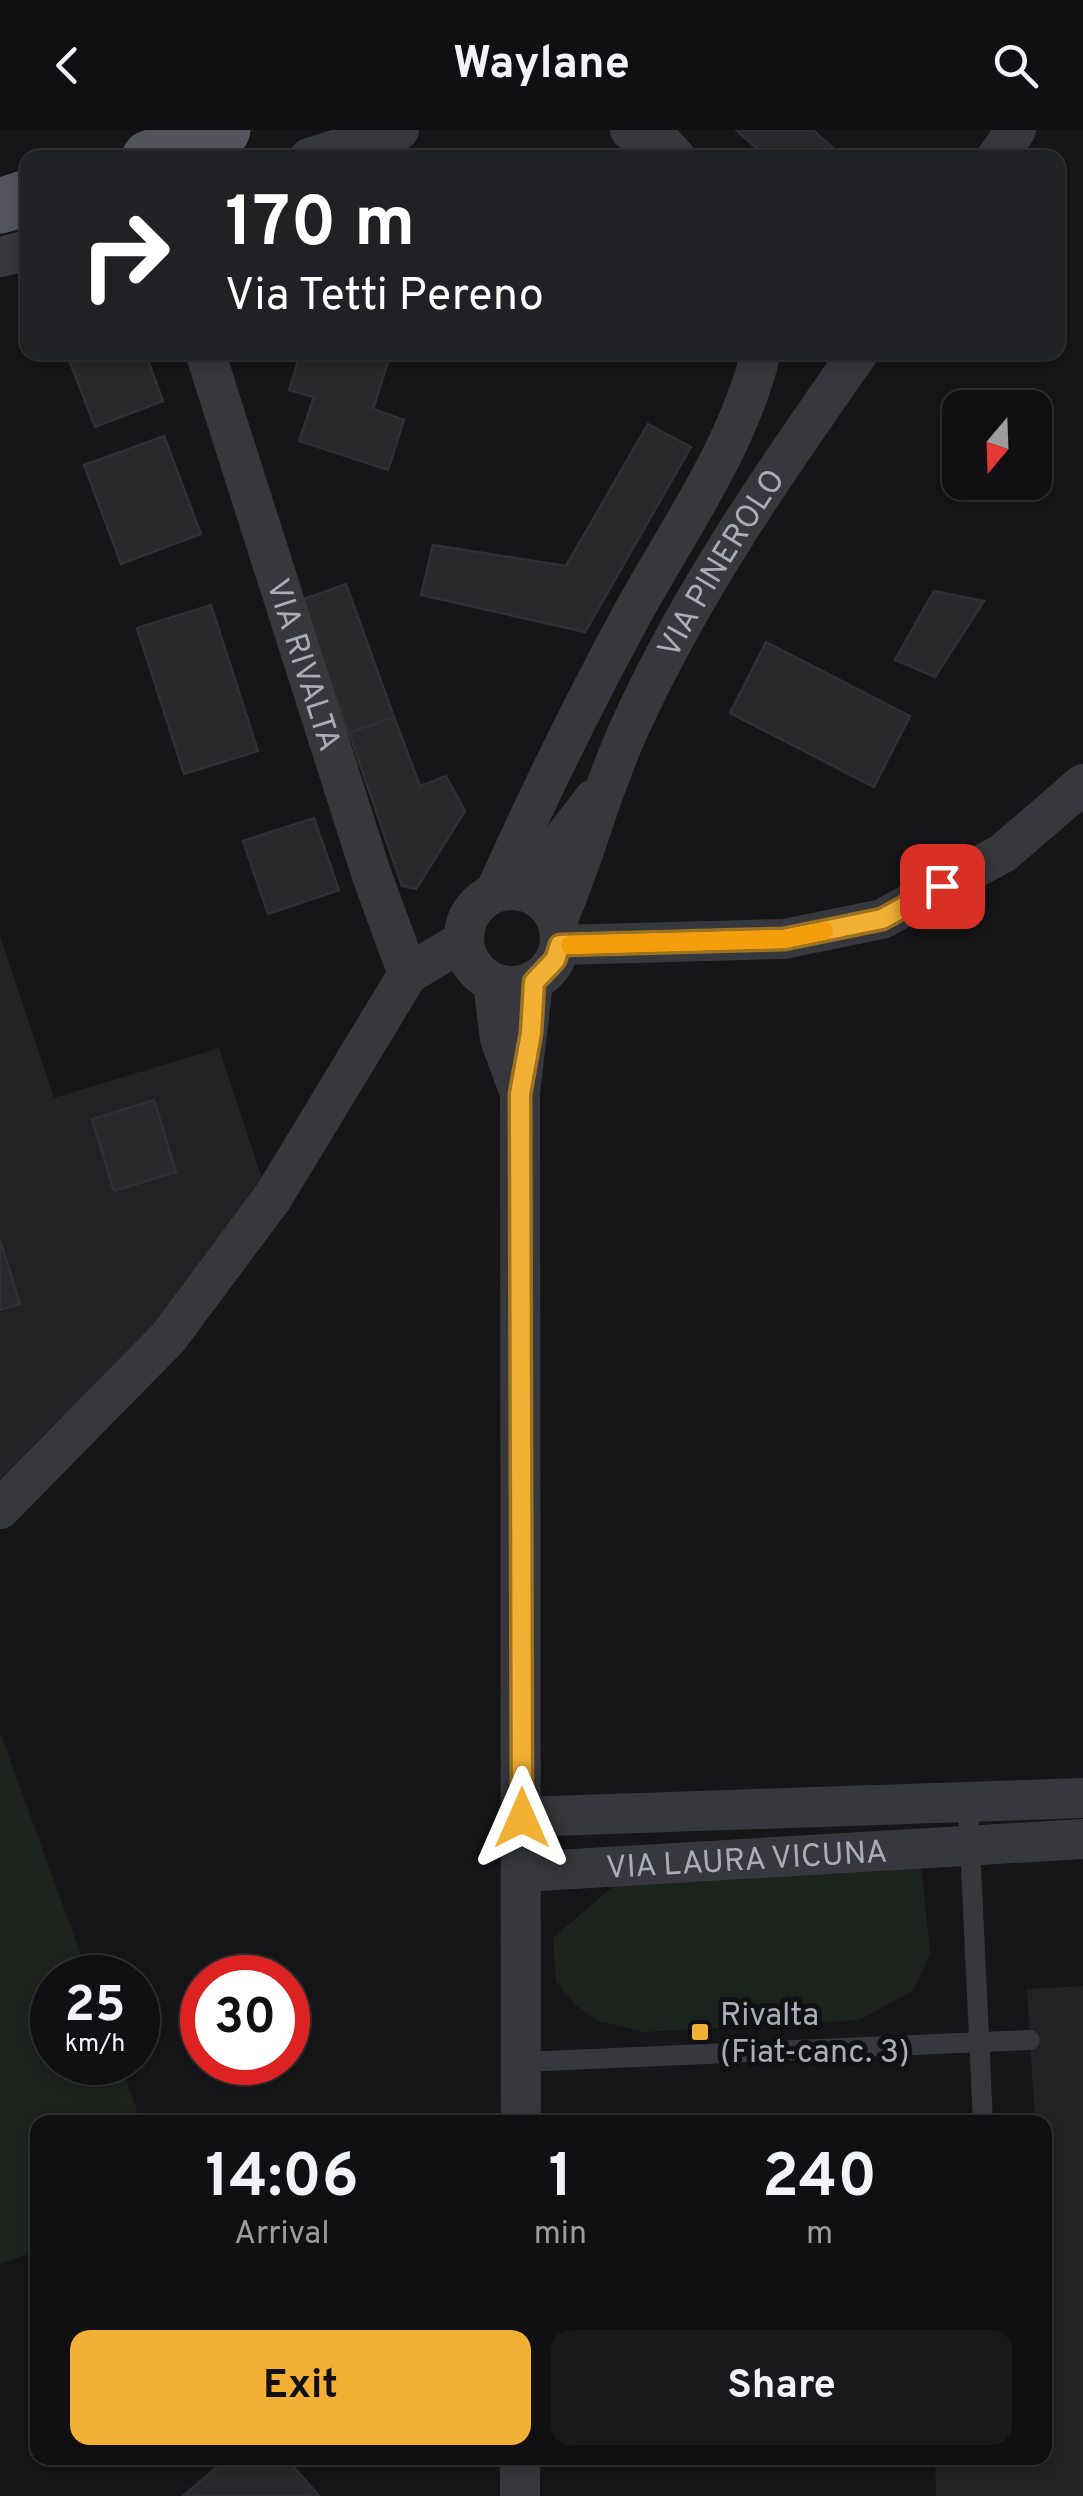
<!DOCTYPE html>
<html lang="en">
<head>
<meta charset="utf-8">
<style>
  body { margin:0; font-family:Overpass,sans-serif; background:#19191b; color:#f1f3f6; height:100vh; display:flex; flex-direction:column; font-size:38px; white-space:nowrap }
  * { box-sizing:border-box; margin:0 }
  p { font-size:32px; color:#9c9d9f }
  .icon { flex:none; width:55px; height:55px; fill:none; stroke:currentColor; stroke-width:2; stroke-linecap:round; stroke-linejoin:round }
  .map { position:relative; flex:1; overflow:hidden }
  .panel { position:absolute; left:30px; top:1985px; width:1022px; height:350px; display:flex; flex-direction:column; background:#101012; border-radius:20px; box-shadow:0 5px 15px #0003,0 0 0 2px #303032 }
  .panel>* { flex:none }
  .banner { position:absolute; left:20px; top:20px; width:1045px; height:210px; border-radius:20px; box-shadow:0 5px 15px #0003,0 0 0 2px #303032; background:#202124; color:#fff; overflow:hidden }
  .needle { width:65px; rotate:199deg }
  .buttons { position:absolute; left:942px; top:260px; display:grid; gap:20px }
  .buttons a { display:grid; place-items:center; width:110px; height:110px; border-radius:20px; background:#101012; box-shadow:0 5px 15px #0003,0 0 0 2px #303032; font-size:50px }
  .speed { position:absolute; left:30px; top:1825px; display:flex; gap:20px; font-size:50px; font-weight:700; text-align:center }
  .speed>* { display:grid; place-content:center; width:130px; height:130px; border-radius:50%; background:#101012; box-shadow:0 5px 15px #0003,0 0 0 2px #303032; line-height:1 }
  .speed small { font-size:25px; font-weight:400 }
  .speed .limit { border:15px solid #d22; background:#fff; color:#111 }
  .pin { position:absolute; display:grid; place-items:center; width:85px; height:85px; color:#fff; margin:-42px; border-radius:20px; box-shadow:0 5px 15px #0006 }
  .me { position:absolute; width:110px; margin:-55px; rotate:0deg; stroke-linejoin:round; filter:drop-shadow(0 0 8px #0008) }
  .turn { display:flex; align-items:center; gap:35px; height:210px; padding:0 40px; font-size:45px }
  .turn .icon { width:130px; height:130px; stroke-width:2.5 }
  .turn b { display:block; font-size:70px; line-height:85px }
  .eta { display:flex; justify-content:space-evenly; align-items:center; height:170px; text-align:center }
  .eta b { font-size:60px; font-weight:700; line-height:70px }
  .button { display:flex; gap:20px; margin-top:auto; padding:20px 40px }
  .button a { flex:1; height:115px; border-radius:20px; background:#f2b134; color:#111; font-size:40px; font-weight:700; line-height:115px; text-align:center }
  .button a+a { background:#19191b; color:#f1f3f6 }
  header { display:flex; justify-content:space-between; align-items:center; height:130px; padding:0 40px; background:#101012; font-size:45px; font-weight:700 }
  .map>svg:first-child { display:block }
  .built { fill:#222225 }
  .green { fill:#1c231d }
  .building { fill:#29292c; stroke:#303034; stroke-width:2.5 }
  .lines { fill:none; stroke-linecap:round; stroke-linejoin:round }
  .service { stroke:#37383d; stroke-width:20 }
  .minor { stroke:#37383d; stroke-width:40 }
  .primary { stroke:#53555c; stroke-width:55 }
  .route-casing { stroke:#9d7322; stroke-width:25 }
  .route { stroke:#f2b134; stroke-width:18 }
  .slow { stroke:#f59e0b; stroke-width:18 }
  .poi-dot { fill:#f2b134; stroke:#111113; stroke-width:4 }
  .labels { text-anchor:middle; stroke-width:10; stroke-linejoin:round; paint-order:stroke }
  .street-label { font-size:32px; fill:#a8adb8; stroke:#111113 }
  .poi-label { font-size:32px; fill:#a8adb8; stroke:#111113; text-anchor:start }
</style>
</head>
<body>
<header><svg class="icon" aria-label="back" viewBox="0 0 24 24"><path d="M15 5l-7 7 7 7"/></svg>Waylane<svg class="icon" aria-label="search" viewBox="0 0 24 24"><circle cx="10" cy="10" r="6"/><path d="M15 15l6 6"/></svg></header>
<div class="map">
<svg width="1083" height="2366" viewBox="0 0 1083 2366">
  <rect width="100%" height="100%" fill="#161618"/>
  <g class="built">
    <polygon points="0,806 54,968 219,918 264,1055 162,1194 0,1370"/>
    <polygon points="1083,1856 1083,2366 936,2366 935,2328 1045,2328 1045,1992 1035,1992 1027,1859"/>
  </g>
  <g class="green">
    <polygon points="0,1602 89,1847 52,1848 52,1932 120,1933 141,1992 38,1992 37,2121 0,2134"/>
    <polygon points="921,1733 930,1823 914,1860 859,1890 644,1902 599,1891 575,1875 556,1851 553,1808 624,1747"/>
  </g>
  <g class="building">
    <polygon points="736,0 813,0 844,28 768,28"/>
    <polygon points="66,222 145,222 163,271 95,297"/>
    <polygon points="301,222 368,222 389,229 373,279 404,290 388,340 299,311 314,267 289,260"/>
    <polygon points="648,294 691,317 585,502 421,465 433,415 566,436"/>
    <polygon points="164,306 201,404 121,434 84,335"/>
    <polygon points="346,454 394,587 349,603 301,470"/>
    <polygon points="934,461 984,471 935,547 895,530"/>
    <polygon points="211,475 258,621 184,644 137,498"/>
    <polygon points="766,512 910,586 874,657 730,583"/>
    <polygon points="394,587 420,656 446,646 465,681 416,759 402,756 349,603"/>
    <polygon points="314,688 339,760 268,784 243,711"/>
    <polygon points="154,970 176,1042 114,1061 92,989"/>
    <polygon points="0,1110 20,1174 0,1180"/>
    <polygon points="228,2328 286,2328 319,2366 183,2366"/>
  </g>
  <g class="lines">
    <g class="service">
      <polyline points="968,1673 983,1992"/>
      <polyline points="522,1932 1030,1910"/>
    </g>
    <g class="minor">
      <polyline points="630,0 658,8 676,28"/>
      <polyline points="309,28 399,0"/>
      <polyline points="996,28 1016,0"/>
      <polyline points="0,127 28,120"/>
      <path id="s1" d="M205,222L372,746L408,844"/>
      <circle cx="512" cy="808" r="48"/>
      <polyline points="522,761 594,669"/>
      <path d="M495,762C537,669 581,578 630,488C676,403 738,318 761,222"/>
      <path id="s2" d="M557,791C585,728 600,662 629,599C690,464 774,343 859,222"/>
      <polyline points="560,815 784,809 882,789 1003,723 1083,654"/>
      <polyline points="493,853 500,909 520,963"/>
      <polyline points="0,1379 168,1208 273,1067 408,844 463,811"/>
      <polyline points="522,1687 1083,1668"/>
      <path id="s3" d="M522,1742L1083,1709"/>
      <polyline points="521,1992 520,963 533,852"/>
      <polyline points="520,2366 520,2328"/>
    </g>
    <g class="primary">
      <polyline points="149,28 223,0"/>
      <polyline points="0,76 28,67"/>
    </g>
  </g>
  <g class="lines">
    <g class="route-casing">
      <polyline id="route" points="522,1688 520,964 531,903 534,852 555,830 560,815 784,809 882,789 942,756"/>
    </g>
    <use href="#route" class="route"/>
    <polyline class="slow" points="570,815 784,809 824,801"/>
  </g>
  <rect class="poi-dot" x="690" y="1892" width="20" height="20" rx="5"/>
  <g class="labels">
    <g class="street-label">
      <text dy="11" stroke="none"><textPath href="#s2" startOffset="395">VIA PINEROLO</textPath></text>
      <text dy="11" stroke="none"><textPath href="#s1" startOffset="328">VIA RIVALTA</textPath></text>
      <text dy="11" stroke="none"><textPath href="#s3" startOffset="225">VIA LAURA VICUNA</textPath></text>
    </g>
    <g class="poi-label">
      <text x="720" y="1895">Rivalta<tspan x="720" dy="37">(Fiat-canc. 3)</tspan></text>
    </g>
  </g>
</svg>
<div class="buttons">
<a><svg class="needle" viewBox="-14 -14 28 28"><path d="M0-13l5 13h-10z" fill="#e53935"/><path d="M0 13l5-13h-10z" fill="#9c9d9f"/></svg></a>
</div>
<div class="speed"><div>25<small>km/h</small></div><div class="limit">30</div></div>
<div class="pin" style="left:942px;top:756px;background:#d93025"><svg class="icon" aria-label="arrive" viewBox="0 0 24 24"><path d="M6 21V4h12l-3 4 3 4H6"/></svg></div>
<svg class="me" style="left:522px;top:1688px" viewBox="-20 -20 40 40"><path d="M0-17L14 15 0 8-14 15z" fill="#f2b134" stroke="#fff" stroke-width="4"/></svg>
<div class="banner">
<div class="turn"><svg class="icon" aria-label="right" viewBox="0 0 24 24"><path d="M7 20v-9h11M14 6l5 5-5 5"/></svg><div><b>170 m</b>Via Tetti Pereno</div></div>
</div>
<section class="panel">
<div class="eta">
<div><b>14:06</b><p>Arrival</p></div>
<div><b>1</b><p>min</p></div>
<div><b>240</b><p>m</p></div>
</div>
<div class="button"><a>Exit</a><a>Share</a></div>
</section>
</div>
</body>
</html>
